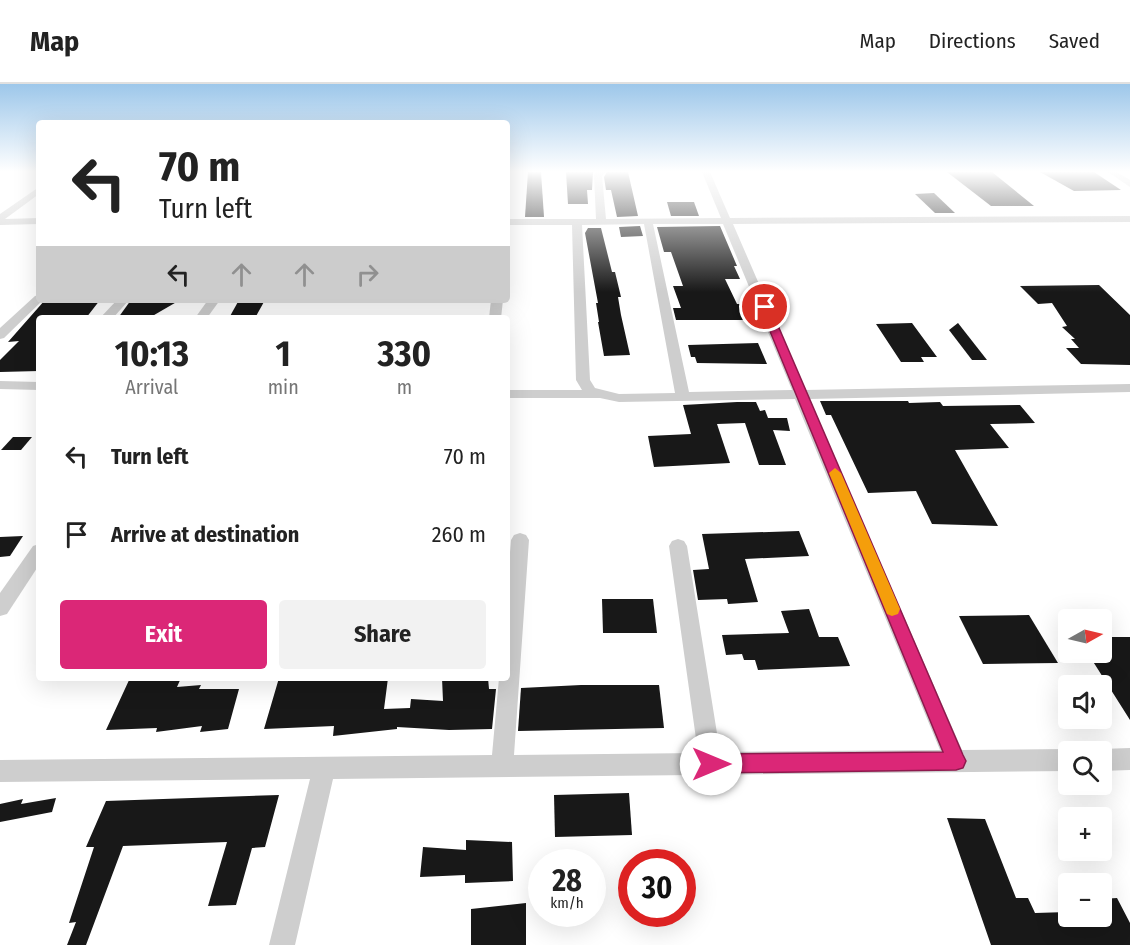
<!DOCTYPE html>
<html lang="en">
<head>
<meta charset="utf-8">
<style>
  body { margin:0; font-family:"Fira Sans Condensed",sans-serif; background:#f2f2f2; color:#222; height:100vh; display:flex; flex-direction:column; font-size:22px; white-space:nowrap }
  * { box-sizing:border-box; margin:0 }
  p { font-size:20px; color:#767676 }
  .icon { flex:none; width:33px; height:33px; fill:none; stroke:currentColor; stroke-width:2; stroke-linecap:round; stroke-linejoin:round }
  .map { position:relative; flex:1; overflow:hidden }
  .sheet { position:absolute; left:36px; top:231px; width:474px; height:366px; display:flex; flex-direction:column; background:#fff; border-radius:6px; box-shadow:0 6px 24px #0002 }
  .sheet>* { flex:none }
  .banner { position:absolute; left:36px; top:36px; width:474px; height:183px; border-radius:6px; box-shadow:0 6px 24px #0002; background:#fff; color:#222; overflow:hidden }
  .needle { width:39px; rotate:82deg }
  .fabs { position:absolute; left:1058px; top:525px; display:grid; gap:12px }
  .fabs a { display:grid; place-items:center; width:54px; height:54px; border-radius:6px; background:#fff; box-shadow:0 6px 24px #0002; font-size:30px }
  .speed { position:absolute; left:528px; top:765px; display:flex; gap:12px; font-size:30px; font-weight:700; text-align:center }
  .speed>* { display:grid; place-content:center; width:78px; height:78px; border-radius:50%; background:#fff; box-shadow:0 6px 24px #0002; line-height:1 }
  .speed small { font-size:15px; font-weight:400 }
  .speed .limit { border:9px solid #d22; background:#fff; color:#111 }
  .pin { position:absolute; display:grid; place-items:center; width:51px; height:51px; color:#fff; margin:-26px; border:3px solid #fff; border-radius:50%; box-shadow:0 2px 6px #0007 }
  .me { position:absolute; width:66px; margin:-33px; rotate:90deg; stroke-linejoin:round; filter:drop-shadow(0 0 4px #0008) }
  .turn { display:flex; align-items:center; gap:21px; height:126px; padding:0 24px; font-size:27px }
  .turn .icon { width:78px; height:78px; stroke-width:2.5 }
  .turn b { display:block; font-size:42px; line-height:51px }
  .lanes { display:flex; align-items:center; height:57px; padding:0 24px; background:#0003; justify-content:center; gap:30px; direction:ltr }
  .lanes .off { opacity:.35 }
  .eta { display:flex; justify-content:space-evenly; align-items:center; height:102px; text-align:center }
  .eta b { font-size:36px; font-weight:700; line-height:42px }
  .primary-button { display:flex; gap:12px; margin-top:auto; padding:12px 24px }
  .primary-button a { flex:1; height:69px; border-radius:6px; background:#db2777; color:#fff; font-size:24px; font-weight:700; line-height:69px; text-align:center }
  .primary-button a+a { background:#f2f2f2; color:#222 }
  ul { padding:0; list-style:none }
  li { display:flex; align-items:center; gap:18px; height:78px; padding:0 24px }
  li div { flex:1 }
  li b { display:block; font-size:22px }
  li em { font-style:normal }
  header { display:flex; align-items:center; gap:36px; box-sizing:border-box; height:84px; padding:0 30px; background:#fff; border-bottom:2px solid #e0e0e0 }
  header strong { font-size:28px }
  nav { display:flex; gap:33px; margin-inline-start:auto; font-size:21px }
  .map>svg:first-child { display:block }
  .building { fill:#181818 }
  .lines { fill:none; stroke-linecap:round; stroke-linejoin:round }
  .minor { fill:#cecece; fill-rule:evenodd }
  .route { fill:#db2777; stroke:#8e194d; stroke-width:1.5 }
  .slow { fill:#f59e0b }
</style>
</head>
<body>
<header>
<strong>Map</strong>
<nav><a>Map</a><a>Directions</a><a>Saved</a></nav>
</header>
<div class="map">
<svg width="1130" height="861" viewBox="0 0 1130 861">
  <rect width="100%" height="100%" fill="#fff"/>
  <g class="building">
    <polygon points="528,88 541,88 544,133 525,133"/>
    <polygon points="566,88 593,88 592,106 587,106 588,120 568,120"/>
    <polygon points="607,88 628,88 638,132 617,133 611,106 606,106 604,93"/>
    <polygon points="947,88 992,88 1034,122 991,122"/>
    <polygon points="1040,88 1094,88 1121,106 1074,107"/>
    <polygon points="934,109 955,129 935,129 915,110"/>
    <polygon points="667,118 694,118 699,132 671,132"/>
    <polygon points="640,142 643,152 621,153 619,143"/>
    <polygon points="720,142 737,182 734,182 740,195 725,195 737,220 747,220 753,236 676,236 673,224 681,224 673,202 683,202 671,168 664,168 657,143"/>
    <polygon points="588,144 601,144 612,188 615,188 621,213 618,213 621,231 630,271 604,272 598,238 599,238 596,219 598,219 585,149"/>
    <polygon points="1099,201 1130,231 1130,281 1081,280 1066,264 1079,264 1071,255 1075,255 1062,243 1067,242 1052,219 1038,220 1020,202"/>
    <polygon points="45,216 100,216 86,234 39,234 39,287 0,288 0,276 19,257 8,258"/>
    <polygon points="131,216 180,216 149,234 118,234"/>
    <polygon points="239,216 265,216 255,234 229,234"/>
    <polygon points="912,239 937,273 921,273 924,278 901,278 876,240"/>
    <polygon points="958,239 987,276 972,276 949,246"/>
    <polygon points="758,259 767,280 697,279 695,273 691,273 688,261"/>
    <polygon points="820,317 908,317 909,319 940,318 943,322 1020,321 1035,339 990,340 1009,364 955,366 998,442 932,440 916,407 868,409 831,331 826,331"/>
    <polygon points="737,318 756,318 760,327 765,326 768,334 787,334 790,347 773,346 786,381 759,381 745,339 717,340 730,379 654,383 648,352 691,350 683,321"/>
    <polygon points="13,353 32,353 21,366 1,366"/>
    <polygon points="799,447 809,472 745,475 758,518 728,520 727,515 698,516 693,486 709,485 702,450"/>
    <polygon points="23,452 10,472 0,473 0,453"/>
    <polygon points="602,515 653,515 657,549 603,549"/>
    <polygon points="809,525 819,553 838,553 850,582 758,586 755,576 744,576 742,570 726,571 722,551 789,549 781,527"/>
    <polygon points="1029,531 1058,579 983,580 959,532"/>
    <polygon points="1101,553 1130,553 1130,636 1087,568 1101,568"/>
    <polygon points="130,594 181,594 177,603 201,601 199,605 239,605 228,645 200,648 202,642 156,648 157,644 106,646"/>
    <polygon points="279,594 388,594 384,625 410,624 411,615 443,617 442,594 488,594 489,605 496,605 492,645 449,646 397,643 397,645 333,652 334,642 264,645"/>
    <polygon points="581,601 659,601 664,644 518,647 521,604"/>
    <polygon points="629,709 632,751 555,753 554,711"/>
    <polygon points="279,711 265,763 252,764 236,821 208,822 227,758 123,762 86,861 67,861 76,838 69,839 94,763 86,763 106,717"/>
    <polygon points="56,714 52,728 0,738 0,720 23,715 21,720"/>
    <polygon points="947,734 985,735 1016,814 1028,814 1035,829 1068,828 1068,832 1101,832 1101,815 1117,814 1130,839 1130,861 991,861"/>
    <polygon points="466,756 512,758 513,797 465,799 465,791 420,793 423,763 466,766"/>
    <polygon points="526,819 526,861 471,861 471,825"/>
  </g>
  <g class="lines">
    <g class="minor">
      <path d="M596,88H605L602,92L606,135L721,134L702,88H710L730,134L1130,132V138L733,140L805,306L1130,300V308L809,315L962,666L1068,665L1074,668H1068V687L333,695L295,861H269L310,695L0,698V676L492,671L499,594H507V505L511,456L514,451L520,449L526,451L529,456L514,671L698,669L669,462L672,457L678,455L684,457L687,462L720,668L940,666L795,315L619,318L600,314H507V306H582L576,296L572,141H507V135H596L594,91ZM644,140L675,309L619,310L595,304L590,296L582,141ZM653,140H723L792,306L689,308Z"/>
      <polygon points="1108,88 1117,88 1130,96 1130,103"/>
      <polygon points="39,103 39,110 5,135 39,134 39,140 0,141 0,130"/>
      <polygon points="39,211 39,216 43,216 4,254 0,255 0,244 35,212"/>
      <polygon points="117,216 129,216 113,234 100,234"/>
      <polygon points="208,216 220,216 207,234 195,234"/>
      <polygon points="491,216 503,216 501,234 489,234"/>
      <polygon points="0,297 39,298 39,306 0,305"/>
      <polygon points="39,460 39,481 7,530 0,532 0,509 33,462"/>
      <polygon points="1130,664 1130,686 1101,687 1101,668 1095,668 1101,665"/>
    </g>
  </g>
  <linearGradient id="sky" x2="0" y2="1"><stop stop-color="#9dc7ea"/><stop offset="0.42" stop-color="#fff"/><stop offset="1" stop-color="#fff" stop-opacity="0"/></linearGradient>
  <rect width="1130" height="208" fill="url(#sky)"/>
  <polygon class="route" points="765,220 770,223 963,671 966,677 963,684 956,686 711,689 705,686 702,680 705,673 711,670 943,668 760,223"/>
  <polygon class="slow" points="835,384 841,389 900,525 898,530 892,532 887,530 885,525 829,389"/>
</svg>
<div class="fabs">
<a><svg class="needle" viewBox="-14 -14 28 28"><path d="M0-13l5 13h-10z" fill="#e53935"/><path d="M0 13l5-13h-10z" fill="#767676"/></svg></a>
<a><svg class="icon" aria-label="sound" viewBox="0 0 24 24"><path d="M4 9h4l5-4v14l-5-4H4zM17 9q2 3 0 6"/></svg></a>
<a><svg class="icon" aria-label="search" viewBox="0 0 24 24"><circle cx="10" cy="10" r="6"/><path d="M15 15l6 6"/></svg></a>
<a>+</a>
<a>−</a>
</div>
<div class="speed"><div>28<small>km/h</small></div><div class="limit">30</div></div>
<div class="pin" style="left:765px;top:223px;background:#d93025"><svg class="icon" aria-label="arrive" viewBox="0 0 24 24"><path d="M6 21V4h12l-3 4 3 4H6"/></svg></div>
<svg class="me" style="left:711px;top:680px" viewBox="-20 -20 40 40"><circle r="19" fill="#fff"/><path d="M0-13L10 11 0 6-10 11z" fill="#db2777"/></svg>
<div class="banner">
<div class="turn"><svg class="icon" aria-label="left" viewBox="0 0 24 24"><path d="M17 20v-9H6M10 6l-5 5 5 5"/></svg><div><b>70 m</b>Turn left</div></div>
<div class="lanes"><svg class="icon" aria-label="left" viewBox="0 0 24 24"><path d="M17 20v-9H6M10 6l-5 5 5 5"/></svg><svg class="icon off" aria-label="ahead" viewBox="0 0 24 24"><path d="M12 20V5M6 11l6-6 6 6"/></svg><svg class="icon off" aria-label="ahead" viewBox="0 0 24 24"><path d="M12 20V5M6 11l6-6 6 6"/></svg><svg class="icon off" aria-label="right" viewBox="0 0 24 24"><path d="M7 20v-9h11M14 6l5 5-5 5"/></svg></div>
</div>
<section class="sheet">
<div class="eta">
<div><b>10:13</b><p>Arrival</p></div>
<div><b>1</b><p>min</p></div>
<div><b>330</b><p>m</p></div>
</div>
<ul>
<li><svg class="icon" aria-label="left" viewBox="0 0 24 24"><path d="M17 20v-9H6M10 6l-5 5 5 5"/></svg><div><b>Turn left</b></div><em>70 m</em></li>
<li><svg class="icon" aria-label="arrive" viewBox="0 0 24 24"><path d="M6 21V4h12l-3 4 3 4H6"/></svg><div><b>Arrive at destination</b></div><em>260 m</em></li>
</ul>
<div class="primary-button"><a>Exit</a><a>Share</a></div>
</section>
</div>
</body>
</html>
